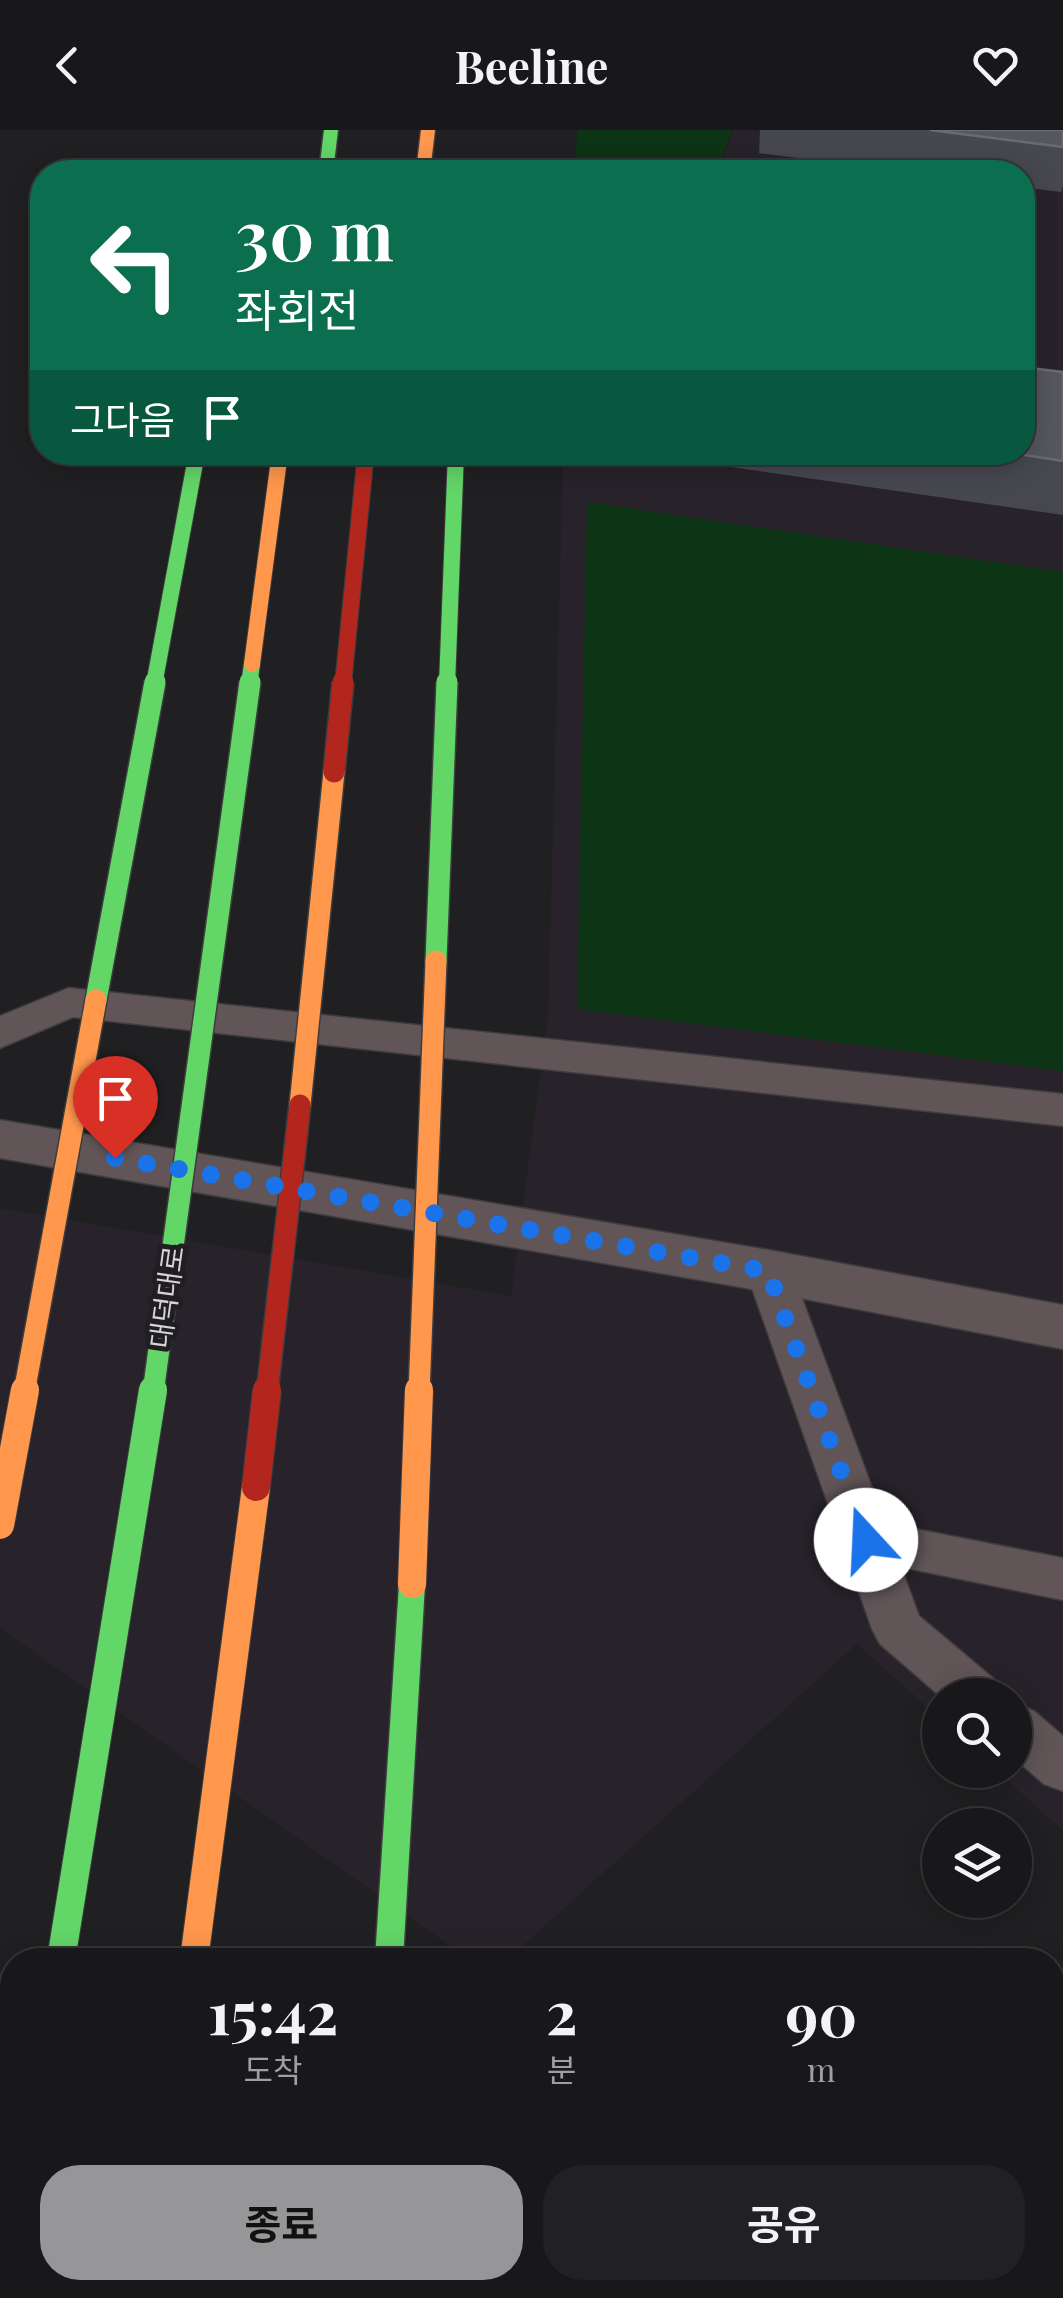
<!DOCTYPE html>
<html lang="ko">
<head>
<meta charset="utf-8">
<style>
  body { margin:0; font-family:"Playfair Display","Noto Sans KR",serif; background:#212022; color:#f1f3f6; height:100vh; display:flex; flex-direction:column; font-size:38px; white-space:nowrap }
  * { box-sizing:border-box; margin:0 }
  p { font-size:32px; color:#9f9fa2 }
  .icon { flex:none; width:55px; height:55px; fill:none; stroke:currentColor; stroke-width:2; stroke-linecap:round; stroke-linejoin:round }
  .map { position:relative; flex:1; overflow:hidden }
  .panel { position:absolute; left:0px; top:1818px; width:1065px; height:352px; display:flex; flex-direction:column; background:#181719; border-radius:40px 40px 0 0; box-shadow:0 5px 25px #0003,0 0 0 2px #363638 }
  .panel>* { flex:none }
  .top-card { position:absolute; left:30px; top:30px; width:1005px; height:305px; border-radius:40px; box-shadow:0 5px 25px #0003,0 0 0 2px #363638; background:#0b6e4f; color:#fff; overflow:hidden }
  .buttons { position:absolute; left:922px; top:1548px; display:grid; gap:20px }
  .buttons a { display:grid; place-items:center; width:110px; height:110px; border-radius:50%; background:#181719; box-shadow:0 5px 25px #0003,0 0 0 2px #363638; font-size:50px }
  .pin { position:absolute; display:grid; place-items:center; width:85px; height:85px; color:#fff; margin:-102px -42px; border-radius:50% 50% 50% 0; rotate:-45deg; box-shadow:0 0 10px #0007 }
  .pin .icon { rotate:45deg }
  .me { position:absolute; width:110px; margin:-55px; rotate:340deg; stroke-linejoin:round; filter:drop-shadow(0 0 8px #0008) }
  .turn { display:flex; align-items:center; gap:35px; height:210px; padding:0 40px; font-size:45px }
  .turn .icon { width:130px; height:130px; stroke-width:2.5 }
  .turn b { display:block; font-size:70px; line-height:85px }
  .then { display:flex; align-items:center; height:95px; padding:0 40px; background:#0003; gap:20px; font-size:38px }
  .eta { display:flex; justify-content:space-evenly; align-items:center; height:170px; text-align:center }
  .eta b { font-size:60px; font-weight:700; line-height:70px }
  .cta { display:flex; gap:20px; margin-top:auto; padding:20px 40px }
  .cta a { flex:1; height:115px; border-radius:40px; background:#969597; color:#111; font-size:40px; font-weight:700; line-height:115px; text-align:center }
  .cta a+a { background:#212022; color:#f1f3f6 }
  header { display:flex; justify-content:space-between; align-items:center; height:130px; padding:0 40px; background:#181719; font-size:45px; font-weight:700 }
  .map>svg:first-child { display:block }
  .built { fill:#28232b }
  .green { fill:#0d3414 }
  .lines { fill:none; stroke-linecap:round; stroke-linejoin:round }
  .lane-casing { stroke:#3d3c3e; stroke-width:3 }
  .street-casing { stroke:#3d3c3e; stroke-width:3 }
  .fast-casing { stroke:#3d3c3e; stroke-width:3 }
  .slow-casing { stroke:#3d3c3e; stroke-width:3 }
  .lane { fill:#615557; fill-rule:evenodd }
  .street { fill:#615557; fill-rule:evenodd }
  .fast { fill:#63d668; fill-rule:evenodd }
  .slow { fill:#ff974d; fill-rule:evenodd }
  .fast-bridge-far2-casing { stroke:#3d3c3e; stroke-width:18; stroke-linecap:butt }
  .fast-bridge-far1-casing { stroke:#3d3c3e; stroke-width:24; stroke-linecap:butt }
  .fast-bridge-casing { stroke:#3d3c3e; stroke-width:30; stroke-linecap:butt }
  .slow-bridge-far2-casing { stroke:#3d3c3e; stroke-width:18; stroke-linecap:butt }
  .slow-bridge-far1-casing { stroke:#3d3c3e; stroke-width:24; stroke-linecap:butt }
  .slow-bridge-casing { stroke:#3d3c3e; stroke-width:30; stroke-linecap:butt }
  .jam-bridge-far2-casing { stroke:#3d3c3e; stroke-width:18; stroke-linecap:butt }
  .jam-bridge-far1-casing { stroke:#3d3c3e; stroke-width:24; stroke-linecap:butt }
  .jam-bridge-casing { stroke:#3d3c3e; stroke-width:30; stroke-linecap:butt }
  .fast-bridge-far2 { stroke:#63d668; stroke-width:16 }
  .fast-bridge-far1 { stroke:#63d668; stroke-width:21 }
  .fast-bridge { stroke:#63d668; stroke-width:28 }
  .slow-bridge-far2 { stroke:#ff974d; stroke-width:16 }
  .slow-bridge-far1 { stroke:#ff974d; stroke-width:21 }
  .slow-bridge { stroke:#ff974d; stroke-width:28 }
  .jam-bridge-far2 { stroke:#b3261e; stroke-width:16 }
  .jam-bridge-far1 { stroke:#b3261e; stroke-width:21 }
  .jam-bridge { stroke:#b3261e; stroke-width:28 }
  .wall { fill:#474750 }
  .building { fill:#56565f; stroke:#6a6a72; stroke-width:2.5 }
  .route { stroke:#1a73e8; stroke-width:18; stroke-dasharray:0 32.4 }
  .labels { text-anchor:middle; stroke-width:10; stroke-linejoin:round; paint-order:stroke }
  .street-label { font-size:28px; fill:#d6d4d7; stroke:#201e22 }
</style>
</head>
<body>
<header><svg class="icon" aria-label="back" viewBox="0 0 24 24"><path d="M15 5l-7 7 7 7"/></svg>Beeline<svg class="icon" aria-label="heart" viewBox="0 0 24 24"><path d="M12 20l-8-8c-3-5 5-10 8-4 3-6 11-1 8 4z"/></svg></header>
<div class="map">
<svg width="1063" height="2168" viewBox="0 0 1063 2168">
  <rect width="100%" height="100%" fill="#201f21"/>
  <polygon class="built" points="733,0 1063,0 1063,1701 996,1640 1015,1640 1015,1565 940,1565 940,1589 857,1514 507,1830 470,1830 0,1498 0,1078 511,1166 548,884 563,330 610,322 1022,322 1022,42 719,42"/>
  <g class="green">
    <polygon points="577,0 732,0 717,42 575,42"/>
    <polygon points="587,372 1063,442 1063,941 577,879"/>
  </g>
  <g class="lines">
    <g class="lane-casing">
      <g id="lane">
        <polygon points="69,858 1063,964 1063,996 73,887 0,918 0,886"/>
        <polygon points="769,1124 785,1129 792,1141 885,1393 1063,1428 1063,1470 901,1437 919,1486 994,1549 1002,1565 940,1566 880,1514 872,1499 746,1141 753,1129"/>
        <polygon points="1015,1574 1034,1581 1063,1606 1063,1661 1044,1654 1015,1629"/>
      </g>
    </g>
    <g class="street-casing">
      <g id="street">
        <polygon points="0,990 769,1120 1063,1175 1063,1219 769,1162 0,1028"/>
        <polygon points="479,2158 560,2158 564,2168 483,2168"/>
      </g>
    </g>
    <g class="fast-casing">
      <g id="fast">
        <polygon points="324,0 338,0 333,42 319,42"/>
        <polygon points="412,1443 421,1447 425,1454 403,1830 375,1830 399,1454 403,1447"/>
        <polygon points="12,2116 12,2158 24,2158 22,2168 0,2168 0,2124"/>
        <polygon points="136,2158 166,2158 165,2168 135,2168"/>
        <polygon points="350,2158 380,2158 379,2168 349,2168"/>
      </g>
    </g>
    <g class="slow-casing">
      <polygon id="slow" points="421,0 435,0 430,42 416,42"/>
    </g>
    <use href="#lane" class="lane"/>
    <use href="#street" class="street"/>
    <use href="#fast" class="fast"/>
    <use href="#slow" class="slow"/>
    <g class="fast-bridge-far2-casing">
      <g id="fast-bridge-far2">
        <polyline points="154,555 197,322"/>
        <polyline points="249,555 252,534"/>
        <polyline points="447,555 456,322"/>
      </g>
    </g>
    <g class="fast-bridge-far1-casing">
      <g id="fast-bridge-far1">
        <polyline points="436,831 447,552"/>
        <polyline points="96,870 155,552"/>
        <polyline points="153,1263 250,552"/>
      </g>
    </g>
    <g class="fast-bridge-casing">
      <polyline id="fast-bridge" points="61,1830 153,1260"/>
    </g>
    <g class="slow-bridge-far2-casing">
      <polyline id="slow-bridge-far2" points="252,534 280,322"/>
    </g>
    <g class="slow-bridge-far1-casing">
      <g id="slow-bridge-far1">
        <polyline points="300,975 334,642"/>
        <polyline points="24,1263 96,870"/>
        <polyline points="419,1263 436,831"/>
      </g>
    </g>
    <g class="slow-bridge-casing">
      <g id="slow-bridge">
        <polyline points="0,1395 25,1260"/>
        <polyline points="412,1454 419,1260"/>
        <polyline points="194,1830 256,1357"/>
      </g>
    </g>
    <g class="jam-bridge-far2-casing">
      <polyline id="jam-bridge-far2" points="343,555 366,322"/>
    </g>
    <g class="jam-bridge-far1-casing">
      <g id="jam-bridge-far1">
        <polyline points="334,642 343,552"/>
        <polyline points="267,1263 300,975"/>
      </g>
    </g>
    <g class="jam-bridge-casing">
      <polyline id="jam-bridge" points="256,1357 267,1260"/>
    </g>
    <use href="#fast-bridge-far2" class="fast-bridge-far2"/>
    <use href="#fast-bridge-far1" class="fast-bridge-far1"/>
    <use href="#fast-bridge" class="fast-bridge"/>
    <use href="#slow-bridge-far2" class="slow-bridge-far2"/>
    <use href="#slow-bridge-far1" class="slow-bridge-far1"/>
    <use href="#slow-bridge" class="slow-bridge"/>
    <use href="#jam-bridge-far2" class="jam-bridge-far2"/>
    <use href="#jam-bridge-far1" class="jam-bridge-far1"/>
    <use href="#jam-bridge" class="jam-bridge"/>
  </g>
  <g class="wall">
    <polygon points="760,0 1063,0 1063,56 1061,62 1022,57 1022,42 910,42 759,23"/>
    <polygon points="1063,242 1063,385 642,324 1022,322"/>
  </g>
  <g class="building">
    <polygon points="930,0 1063,0 1063,17"/>
    <polygon points="1022,237 1063,242 1063,331 1005,322 1022,322"/>
  </g>
  <g class="lines">
    <polyline class="route" points="115,1028 768,1141 866,1410"/>
  </g>
  <g class="labels">
    <g class="street-label">
      <text transform="translate(167 1167) rotate(-82)" y="10">대덕대로</text>
    </g>
  </g>
</svg>
<div class="buttons">
<a><svg class="icon" aria-label="search" viewBox="0 0 24 24"><circle cx="10" cy="10" r="6"/><path d="M15 15l6 6"/></svg></a>
<a><svg class="icon" aria-label="layers" viewBox="0 0 24 24"><path d="M12 4l9 5-9 5-9-5zM3 14l9 5 9-5"/></svg></a>
</div>
<div class="pin" style="left:115px;top:1028px;background:#d93025"><svg class="icon" aria-label="arrive" viewBox="0 0 24 24"><path d="M6 21V4h12l-3 4 3 4H6"/></svg></div>
<svg class="me" style="left:866px;top:1410px" viewBox="-20 -20 40 40"><circle r="19" fill="#fff"/><path d="M0-13L10 11 0 6-10 11z" fill="#1a73e8"/></svg>
<div class="top-card">
<div class="turn"><svg class="icon" aria-label="left" viewBox="0 0 24 24"><path d="M17 20v-9H6M10 6l-5 5 5 5"/></svg><div><b>30 m</b>좌회전</div></div>
<div class="then">그다음<svg class="icon" aria-label="arrive" viewBox="0 0 24 24"><path d="M6 21V4h12l-3 4 3 4H6"/></svg></div>
</div>
<section class="panel">
<div class="eta">
<div><b>15:42</b><p>도착</p></div>
<div><b>2</b><p>분</p></div>
<div><b>90</b><p>m</p></div>
</div>
<div class="cta"><a>종료</a><a>공유</a></div>
</section>
</div>
</body>
</html>
